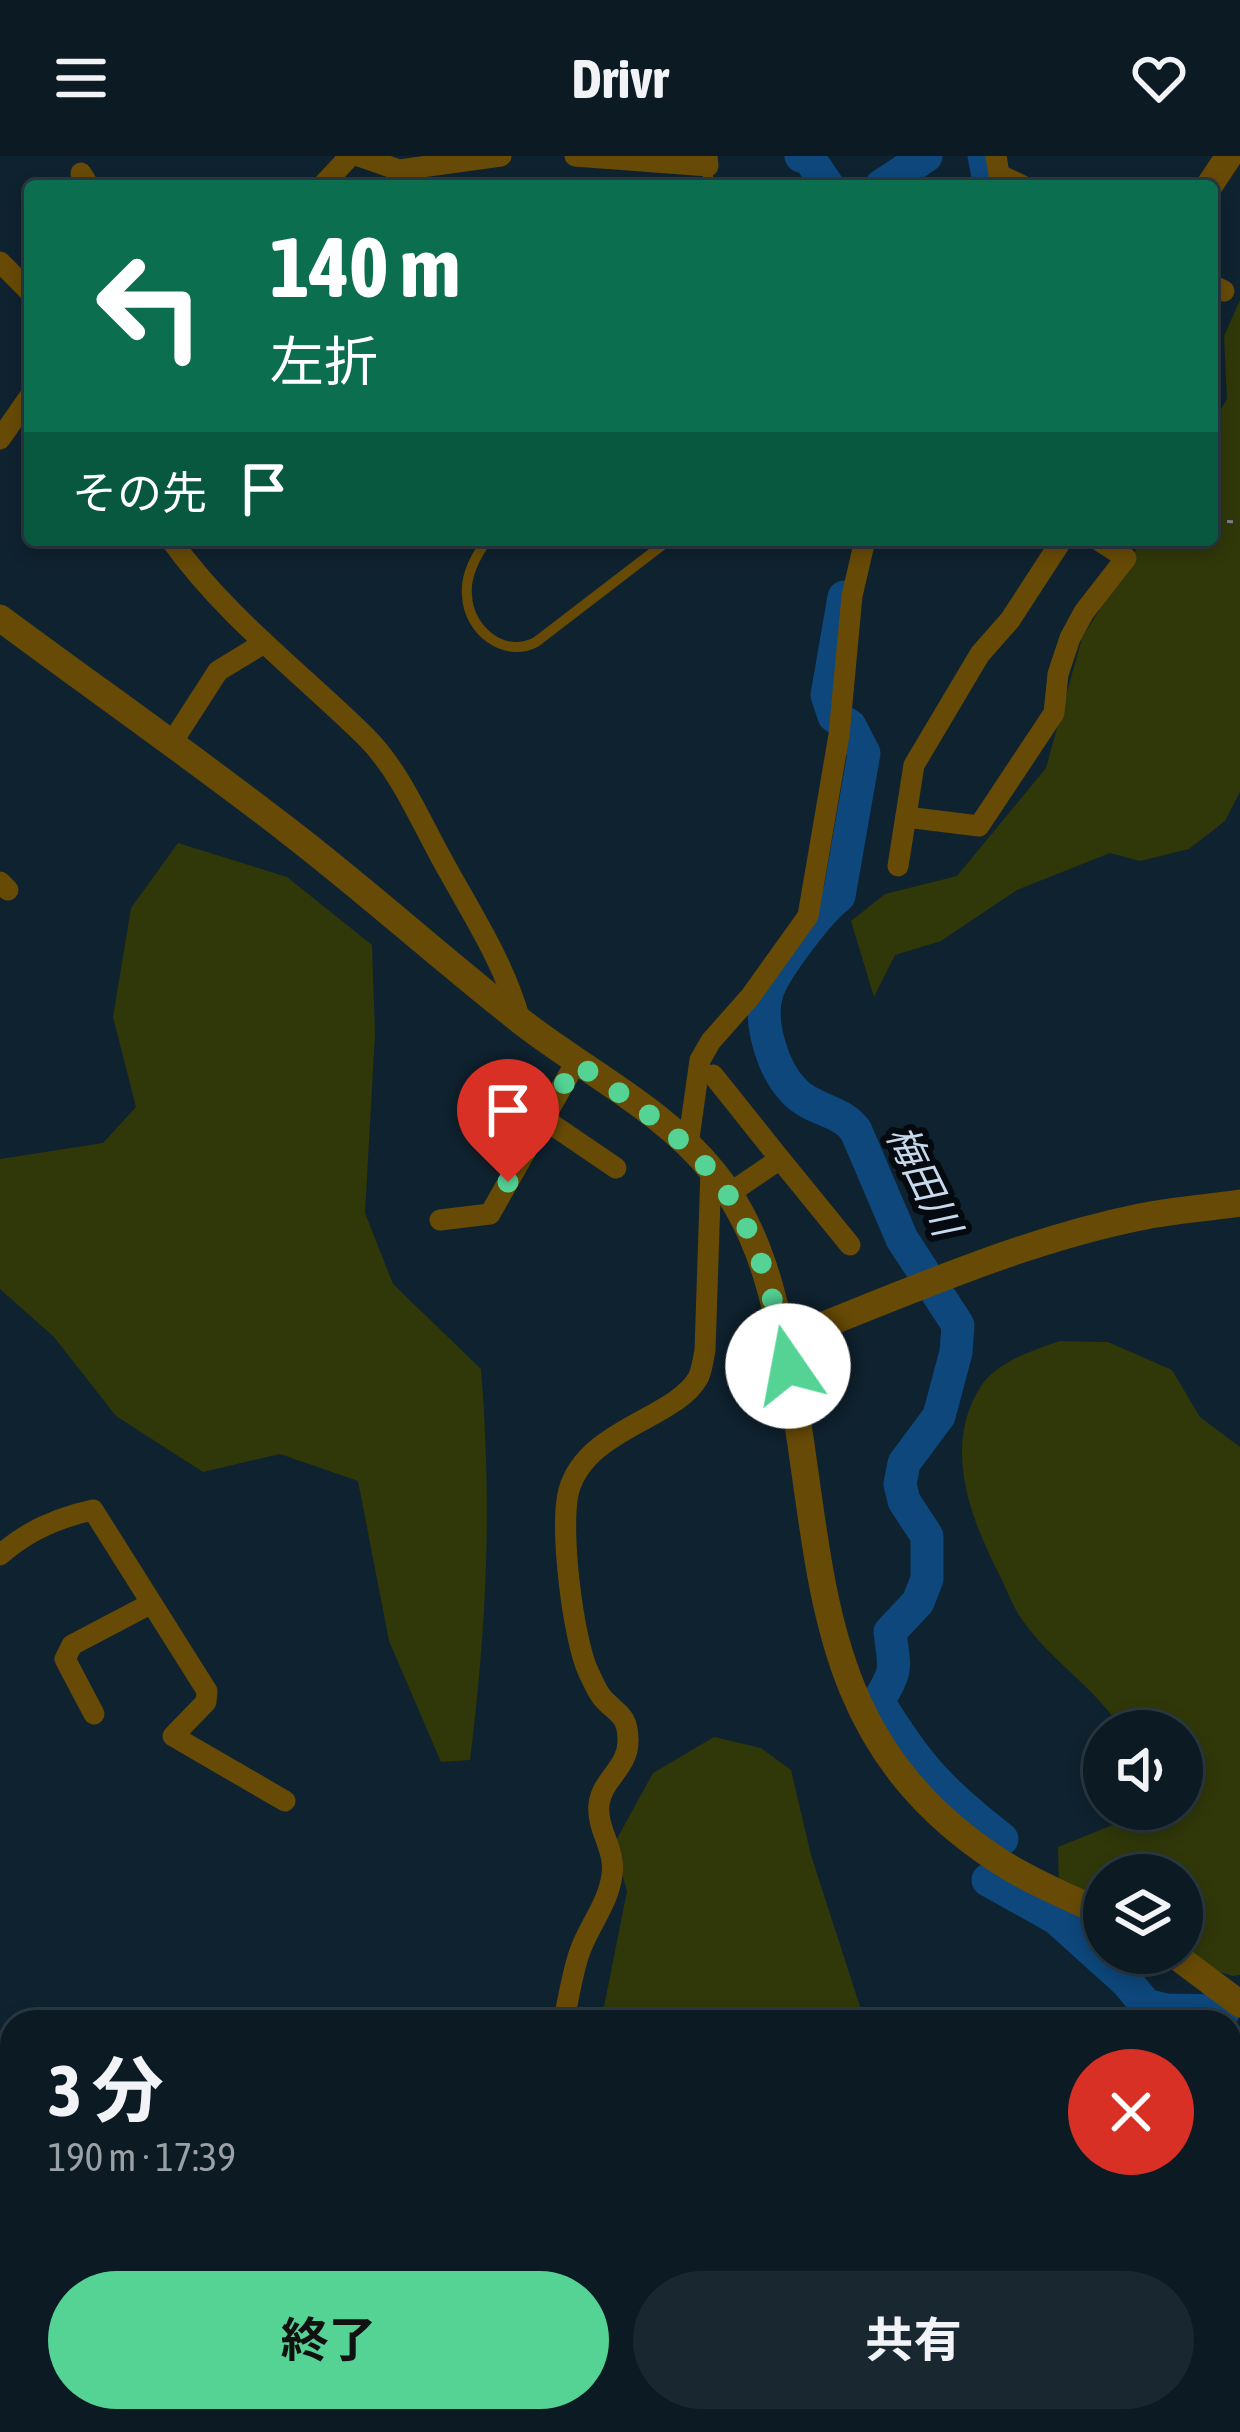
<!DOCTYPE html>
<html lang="ja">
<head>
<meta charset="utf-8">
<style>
  body { margin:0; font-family:"Asap Condensed","Noto Sans JP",sans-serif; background:#192730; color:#f1f3f6; height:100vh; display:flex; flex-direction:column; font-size:45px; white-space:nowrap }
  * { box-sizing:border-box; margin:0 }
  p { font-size:39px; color:#9aa1a6 }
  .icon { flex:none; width:66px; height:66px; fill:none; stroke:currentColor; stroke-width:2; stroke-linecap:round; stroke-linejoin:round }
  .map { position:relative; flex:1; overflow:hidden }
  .side { position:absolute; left:0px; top:1854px; width:1242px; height:423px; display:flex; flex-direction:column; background:#0b1a23; border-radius:36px 36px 0 0; box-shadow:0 6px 18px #0003,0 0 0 3px #2b3841 }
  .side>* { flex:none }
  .guide { position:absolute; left:24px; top:24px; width:1194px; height:366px; border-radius:12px; box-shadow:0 6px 18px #0003,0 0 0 3px #2b3841; background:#0b6e4f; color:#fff; overflow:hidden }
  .tools { position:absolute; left:1083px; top:1554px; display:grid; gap:24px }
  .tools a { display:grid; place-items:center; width:120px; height:120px; border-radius:50%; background:#0b1a23; box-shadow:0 6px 18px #0003,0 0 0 3px #2b3841; font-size:60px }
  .pin { position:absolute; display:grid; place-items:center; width:102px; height:102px; color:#fff; margin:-123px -51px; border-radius:50% 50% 50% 0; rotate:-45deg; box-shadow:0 0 12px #0007 }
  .pin .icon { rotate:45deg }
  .me { position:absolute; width:132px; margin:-66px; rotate:348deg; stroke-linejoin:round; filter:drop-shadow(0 0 9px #0008) }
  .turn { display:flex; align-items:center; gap:42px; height:252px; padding:0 48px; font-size:54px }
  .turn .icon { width:156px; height:156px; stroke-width:2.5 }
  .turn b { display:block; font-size:84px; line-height:102px }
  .then { display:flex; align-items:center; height:114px; padding:0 48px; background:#0003; gap:24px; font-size:45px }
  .round { display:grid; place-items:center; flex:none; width:126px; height:126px; border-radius:63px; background:#192730 }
  .summary { display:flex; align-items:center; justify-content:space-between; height:204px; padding:0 48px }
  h1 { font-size:72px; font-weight:700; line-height:90px }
  .action { display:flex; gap:24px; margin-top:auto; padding:24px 48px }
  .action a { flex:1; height:138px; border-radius:72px; background:#54d395; color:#111; font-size:48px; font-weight:700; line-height:138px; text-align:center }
  .action a+a { background:#192730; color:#f1f3f6 }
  header { display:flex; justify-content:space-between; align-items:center; height:156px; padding:0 48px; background:#0b1a23; font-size:54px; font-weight:700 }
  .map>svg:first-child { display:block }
  .green { fill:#303709 }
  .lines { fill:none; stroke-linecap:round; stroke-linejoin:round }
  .river { stroke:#0d477b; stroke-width:33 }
  .path { stroke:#73828d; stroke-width:3; stroke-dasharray:6 9; stroke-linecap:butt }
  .service { stroke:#674a06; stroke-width:10 }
  .minor { stroke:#674a06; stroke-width:21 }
  .tertiary { stroke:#674a06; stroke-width:27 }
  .route { stroke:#54d395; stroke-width:21; stroke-dasharray:0 37.8 }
  .labels { text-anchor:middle; stroke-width:12; stroke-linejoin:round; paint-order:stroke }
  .water-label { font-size:39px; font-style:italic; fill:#c8d9ec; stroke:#040a10 }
</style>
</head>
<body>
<header><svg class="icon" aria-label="menu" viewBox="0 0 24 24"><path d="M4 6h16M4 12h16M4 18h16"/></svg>Drivr<svg class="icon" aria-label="heart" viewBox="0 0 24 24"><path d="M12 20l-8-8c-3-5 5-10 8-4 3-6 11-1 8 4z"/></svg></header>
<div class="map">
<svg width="1240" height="2276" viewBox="0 0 1240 2276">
  <rect width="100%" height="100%" fill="#0f222f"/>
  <g class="green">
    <polygon points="1240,144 1240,636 1225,665 1189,693 1140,705 1110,697 1017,734 941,785 895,799 874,841 851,765 885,738 957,720 1046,612 1082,482 1142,384 1212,384 1212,268 1227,243 1224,180"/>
    <path d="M178,687L287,721L372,789L375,878L365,1057L393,1128L481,1213C492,1349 487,1469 470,1604L441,1606L389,1485L358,1325L280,1298L203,1316L116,1260L54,1181L0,1133V1003L103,987L136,951L113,861L131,752Z"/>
    <path d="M1060,1185L1108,1186L1172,1214L1200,1261L1240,1291V1819L1233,1820L1155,1797H1182V1719H1104V1777L1059,1739L1058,1691L1115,1668L1122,1653H1182V1575H1123C1096,1532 1052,1506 1023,1465C1014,1453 1008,1437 1002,1424C972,1366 941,1292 981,1230C998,1205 1034,1194 1060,1185Z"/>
    <polygon points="714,1581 761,1592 791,1614 811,1699 865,1866 601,1866 627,1735 614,1688 653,1617"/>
    <polygon points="572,2265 1202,2265 1201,2276 570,2276"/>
  </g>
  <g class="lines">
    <g class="river">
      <polyline points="801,0 809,2 828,30"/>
      <polyline points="984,0 990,30"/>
      <polyline points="881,30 926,0"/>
      <path d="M844,441L827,539L834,560L850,570L864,597L839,740C820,754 774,814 767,837C758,866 773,914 794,935C811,954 842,954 856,975L902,1083L958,1169L956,1196L939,1260L904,1307L900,1328L904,1345L927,1380V1423L918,1446L890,1476C894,1511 899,1513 878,1545C918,1611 942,1636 1002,1683"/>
      <polyline points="988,1724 1056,1762 1127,1826 1146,1849 1166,1854 1224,1855"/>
    </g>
    <polyline class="path" points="1212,365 1240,366"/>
    <g class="service">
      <polyline points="708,30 708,10"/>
      <path d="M487,384C476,400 465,419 467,439C468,474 504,503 536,486L669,384"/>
    </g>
    <g class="minor">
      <polyline points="359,0 399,14 501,0"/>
      <polyline points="575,0 708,10 707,0"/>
      <polyline points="996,0 1001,30"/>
      <polyline points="81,17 89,30"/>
      <polyline points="1000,19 1023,30"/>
      <polyline points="322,30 350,0"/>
      <polyline points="0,106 30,136"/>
      <polyline points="1212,129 1224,135"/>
      <polyline points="0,283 30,240"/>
      <path d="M171,384C225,460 300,516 366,581C398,613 418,659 439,698C468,752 504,805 520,864"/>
      <polyline points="171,588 218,515 264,487"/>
      <polyline points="906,661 979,670 1054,557 1058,518 1070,482 1084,456 1126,402 1098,384"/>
      <polyline points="898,710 914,609 980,498 1010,464 1062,384"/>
      <polyline points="0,726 8,734"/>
      <polyline points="713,919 780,1003 730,1037"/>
      <polyline points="544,963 616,1012"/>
      <polyline points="688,989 700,904 711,885 750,841 808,760 839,579 852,440 865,384"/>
      <polyline points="780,1003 850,1089"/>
      <polyline points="440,1064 490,1058 576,906"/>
      <path d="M0,1399C27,1375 59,1361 93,1354L207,1535L206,1546L173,1580L285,1645"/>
      <polyline points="94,1558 65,1503 72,1489 150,1448"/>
      <path d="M563,1866C569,1843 572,1817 580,1795C590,1768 608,1748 612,1719C616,1693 596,1673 599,1648C602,1623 629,1611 628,1584C628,1556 614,1557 601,1540C596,1533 592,1523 588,1515C573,1482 559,1370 569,1334C587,1272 675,1263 698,1222C702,1215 703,1203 705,1195L711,1013"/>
      <polyline points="610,2276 615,2265"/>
    </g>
    <g class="tertiary">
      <polyline points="1209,30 1229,0"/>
      <path d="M0,462C97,534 196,603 291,677C370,738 444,805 522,866C585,915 664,954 714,1017C759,1072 774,1140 788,1209C826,1407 807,1580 999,1705C1031,1726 1069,1741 1104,1758"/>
      <path d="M783,1185C899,1140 1017,1086 1140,1061C1173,1054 1207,1052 1240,1047"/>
      <polyline points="1172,1797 1240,1848"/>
    </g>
  </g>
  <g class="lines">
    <path class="route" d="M508,1026L576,907C718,1003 753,1039 788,1210"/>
  </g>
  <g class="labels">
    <g class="water-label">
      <text transform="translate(924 1024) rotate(64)" y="14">梅田川</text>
    </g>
  </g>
</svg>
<div class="tools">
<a><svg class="icon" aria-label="sound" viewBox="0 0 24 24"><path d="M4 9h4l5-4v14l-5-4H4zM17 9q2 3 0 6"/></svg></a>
<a><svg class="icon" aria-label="layers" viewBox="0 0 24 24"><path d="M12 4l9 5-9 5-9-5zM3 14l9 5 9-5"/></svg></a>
</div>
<div class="pin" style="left:508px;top:1026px;background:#d93025"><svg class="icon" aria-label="arrive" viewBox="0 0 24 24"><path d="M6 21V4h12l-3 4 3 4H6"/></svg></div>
<svg class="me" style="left:788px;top:1210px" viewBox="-20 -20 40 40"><circle r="19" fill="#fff"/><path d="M0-13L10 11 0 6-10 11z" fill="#54d395"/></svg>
<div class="guide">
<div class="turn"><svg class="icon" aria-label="left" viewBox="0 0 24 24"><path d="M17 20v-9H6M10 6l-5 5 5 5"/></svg><div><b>140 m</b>左折</div></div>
<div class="then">その先<svg class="icon" aria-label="arrive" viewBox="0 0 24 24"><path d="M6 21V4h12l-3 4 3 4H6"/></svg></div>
</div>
<section class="side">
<div class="summary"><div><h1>3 分</h1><p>190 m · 17:39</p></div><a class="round" style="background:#d93025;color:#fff"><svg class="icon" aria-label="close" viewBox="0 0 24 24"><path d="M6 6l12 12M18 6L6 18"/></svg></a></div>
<div class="action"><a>終了</a><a>共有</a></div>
</section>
</div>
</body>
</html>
